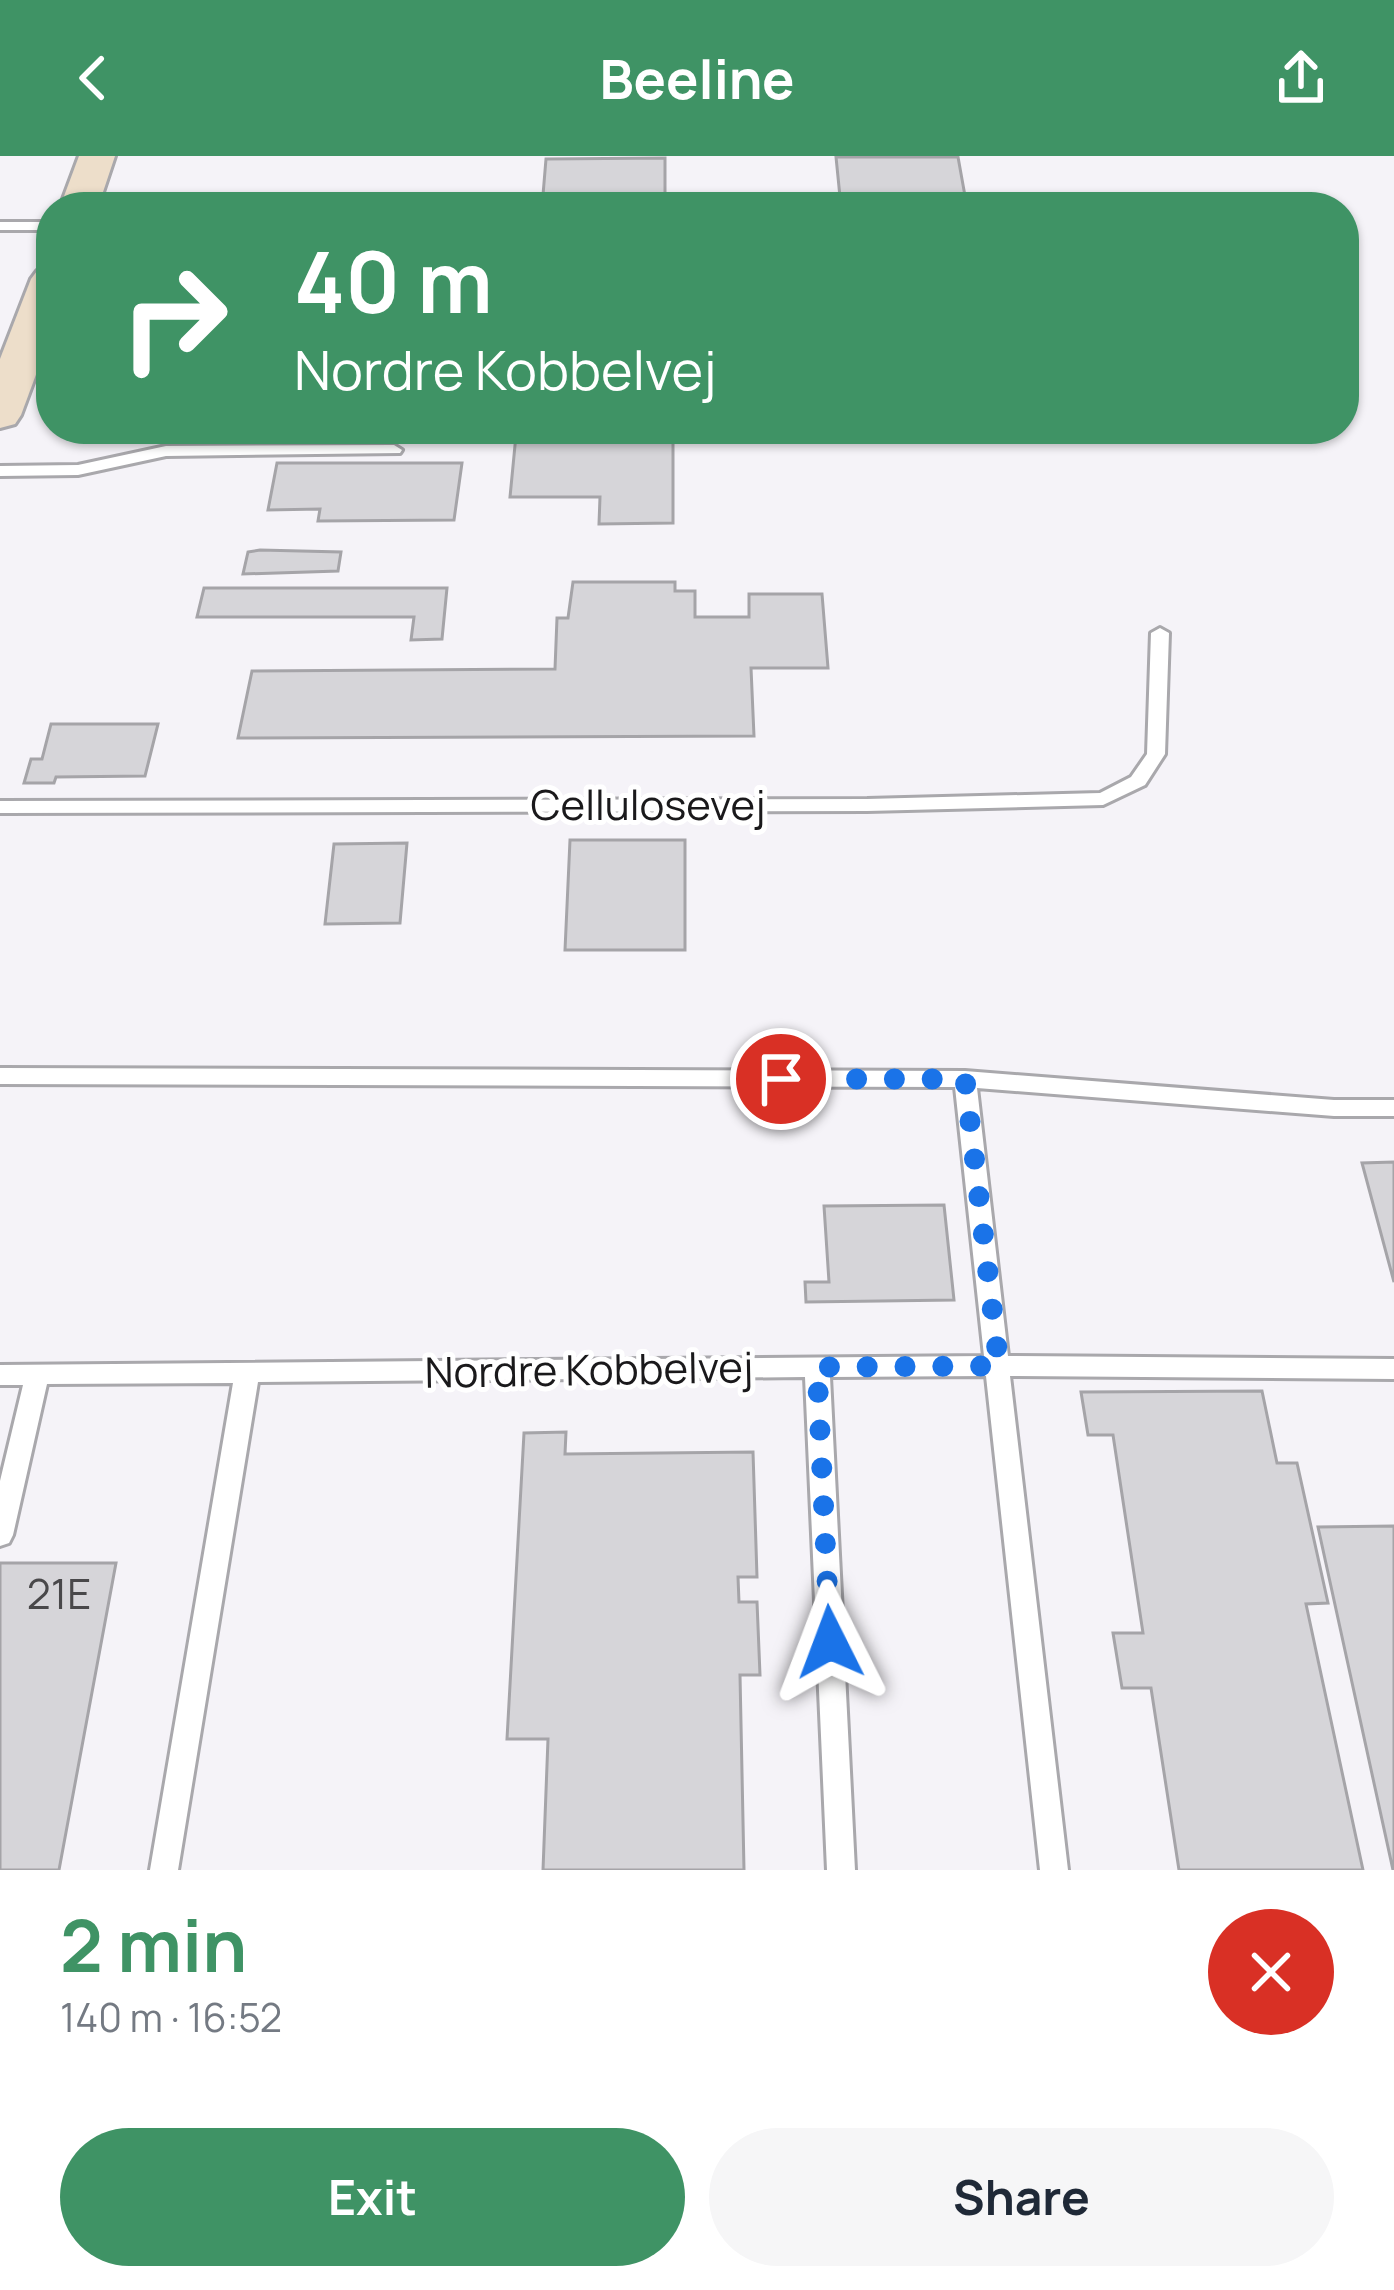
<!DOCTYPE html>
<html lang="en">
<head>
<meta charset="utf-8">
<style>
  body { margin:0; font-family:Manrope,sans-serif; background:#f6f6f7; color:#1f2937; height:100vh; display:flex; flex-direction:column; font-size:45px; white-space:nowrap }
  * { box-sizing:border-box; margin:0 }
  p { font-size:39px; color:#747a83 }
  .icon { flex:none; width:66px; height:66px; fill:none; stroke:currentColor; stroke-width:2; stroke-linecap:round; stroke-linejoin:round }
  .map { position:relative; height:1714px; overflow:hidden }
  .panel { display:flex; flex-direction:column; background:#fff; flex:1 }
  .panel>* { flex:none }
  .top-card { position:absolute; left:36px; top:36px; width:1323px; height:252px; border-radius:48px; box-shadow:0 3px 9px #0004; background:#3f9365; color:#fff; overflow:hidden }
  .pin { position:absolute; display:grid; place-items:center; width:102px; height:102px; color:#fff; margin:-51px; border:6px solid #fff; border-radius:50%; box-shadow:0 3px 12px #0007 }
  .me { position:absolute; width:132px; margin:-66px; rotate:357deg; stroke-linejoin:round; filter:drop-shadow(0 0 9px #0008) }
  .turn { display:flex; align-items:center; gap:42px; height:252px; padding:0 60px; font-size:54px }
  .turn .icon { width:156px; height:156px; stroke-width:2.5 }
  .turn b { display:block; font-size:84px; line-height:102px }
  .round { display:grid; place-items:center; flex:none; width:126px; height:126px; border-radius:63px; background:#f6f6f7 }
  .headline { display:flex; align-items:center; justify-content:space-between; height:204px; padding:0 60px }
  h1 { font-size:72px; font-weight:700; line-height:90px; color:#3f9365 }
  .button { display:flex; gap:24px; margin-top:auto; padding:24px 60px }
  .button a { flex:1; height:138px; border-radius:72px; background:#3f9365; color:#fff; font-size:48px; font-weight:700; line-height:138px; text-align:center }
  .button a+a { background:#f6f6f7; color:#1f2937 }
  header { display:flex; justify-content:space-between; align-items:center; height:156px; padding:0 60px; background:#3f9365; color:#fff; font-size:54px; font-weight:700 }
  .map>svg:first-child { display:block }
  .building { fill:#d6d5d9; stroke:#a5a4a8; stroke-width:3 }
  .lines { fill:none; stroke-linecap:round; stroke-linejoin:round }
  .lane-casing { stroke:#a9a8ac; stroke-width:6 }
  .secondary-casing { stroke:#a9a8ac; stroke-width:6 }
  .lane { fill:#fff; fill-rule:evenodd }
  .secondary { fill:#eddeca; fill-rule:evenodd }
  .route { stroke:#1a73e8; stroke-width:21; stroke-dasharray:0 37.8 }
  .labels { text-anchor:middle; stroke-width:10; stroke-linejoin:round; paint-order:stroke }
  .street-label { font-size:42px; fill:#1a191b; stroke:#fff }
  .near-number-label { font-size:42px; fill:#49484a }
</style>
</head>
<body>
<header><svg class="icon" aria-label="back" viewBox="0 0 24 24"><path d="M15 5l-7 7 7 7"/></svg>Beeline<svg class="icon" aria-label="share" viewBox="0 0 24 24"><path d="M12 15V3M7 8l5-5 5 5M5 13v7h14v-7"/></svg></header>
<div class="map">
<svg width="1394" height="1714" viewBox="0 0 1394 1714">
  <rect width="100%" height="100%" fill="#f5f3f8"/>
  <g class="building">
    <polygon points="836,1 958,1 967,51 841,51"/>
    <polygon points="665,2 665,51 542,51 546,3"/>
    <polygon points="604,273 673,273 673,367 599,368 600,341 510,341 516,279 604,279"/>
    <polygon points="277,307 462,307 454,364 318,365 320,353 268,354"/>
    <polygon points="248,396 260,394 341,396 338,415 243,418"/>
    <polygon points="573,426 675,426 675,435 695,435 695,461 749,461 749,438 822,438 828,512 751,512 754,580 238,582 252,515 555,513 557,462 568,462"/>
    <polygon points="204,432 447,432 442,483 411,484 414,461 197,461"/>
    <polygon points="51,568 158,568 145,620 56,621 54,627 24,627 31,603 42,603"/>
    <polygon points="570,684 685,684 685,794 565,794"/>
    <polygon points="407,687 400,767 325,768 334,688"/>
    <polygon points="1394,1006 1394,1126 1362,1007"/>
    <polygon points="944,1049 954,1144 806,1146 805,1126 829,1126 824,1050"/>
    <polygon points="1262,1235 1277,1307 1297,1307 1328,1447 1306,1448 1363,1714 1179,1714 1151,1532 1122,1532 1113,1477 1143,1477 1113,1279 1088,1279 1081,1236"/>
    <polygon points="566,1276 565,1298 753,1296 757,1421 738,1421 739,1446 757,1446 760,1519 740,1519 744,1714 543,1714 548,1583 507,1583 524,1277"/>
    <polygon points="1394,1370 1394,1714 1393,1714 1318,1371"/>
    <polygon points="0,1407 116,1407 59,1714 0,1714"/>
  </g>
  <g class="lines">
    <g class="lane-casing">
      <g id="lane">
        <rect x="0" y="66" width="51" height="8"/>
        <polygon points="394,289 402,294 400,297 166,300 78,319 0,320 0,310 78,309 166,290"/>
        <polygon points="1160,472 1169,477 1165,598 1145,629 1103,649 867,655 0,657 0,645 867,643 1100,637 1131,621 1147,598 1151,477"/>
        <polygon points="0,912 965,915 1334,944 1394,944 1394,960 1334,960 977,932 1008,1200 1394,1203 1394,1223 1010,1220 1068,1714 1040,1714 986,1220 830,1221 855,1714 827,1714 805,1221 258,1226 178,1714 150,1714 233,1227 47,1228 13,1379 9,1387 0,1390 0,1325 23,1229 0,1229 0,1209 984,1200 955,931 0,928"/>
      </g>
    </g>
    <g class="secondary-casing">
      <g id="secondary">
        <polygon points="79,0 115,0 98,51 60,51"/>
        <polygon points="51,111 51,178 21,259 15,268 0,272 0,203 31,123 37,115"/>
      </g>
    </g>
    <use href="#lane" class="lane"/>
    <use href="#secondary" class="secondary"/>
  </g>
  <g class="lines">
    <polyline class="route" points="781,923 965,923 999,1210 817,1211 830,1486"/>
  </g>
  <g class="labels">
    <g class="street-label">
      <text x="648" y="664">Cellulosevej</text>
      <text transform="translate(589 1214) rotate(-1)" y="15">Nordre Kobbelvej</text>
    </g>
    <g class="near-number-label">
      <text x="59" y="1453">21E</text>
    </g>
  </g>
</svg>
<div class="pin" style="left:781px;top:923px;background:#d93025"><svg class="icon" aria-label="arrive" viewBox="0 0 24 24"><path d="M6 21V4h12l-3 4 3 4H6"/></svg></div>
<svg class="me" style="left:830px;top:1486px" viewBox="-20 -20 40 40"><path d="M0-17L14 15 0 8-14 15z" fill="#1a73e8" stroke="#fff" stroke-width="4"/></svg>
<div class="top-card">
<div class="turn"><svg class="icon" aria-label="right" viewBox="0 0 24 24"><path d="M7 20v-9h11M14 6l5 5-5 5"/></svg><div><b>40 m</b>Nordre Kobbelvej</div></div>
</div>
</div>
<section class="panel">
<div class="headline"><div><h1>2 min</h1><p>140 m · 16:52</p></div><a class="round" style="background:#d93025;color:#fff"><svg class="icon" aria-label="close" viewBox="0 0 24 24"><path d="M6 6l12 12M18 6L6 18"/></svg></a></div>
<div class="button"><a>Exit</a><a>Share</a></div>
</section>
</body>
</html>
